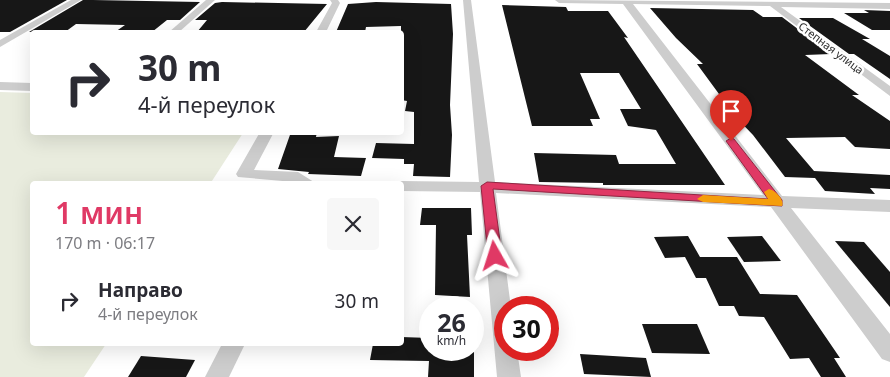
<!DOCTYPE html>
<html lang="ru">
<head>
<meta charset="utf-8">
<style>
  body { margin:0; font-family:"Noto Sans",sans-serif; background:#f7f7f7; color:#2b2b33; height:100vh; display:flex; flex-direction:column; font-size:19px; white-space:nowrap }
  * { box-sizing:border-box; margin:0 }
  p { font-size:16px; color:#7c7c81 }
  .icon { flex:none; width:28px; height:28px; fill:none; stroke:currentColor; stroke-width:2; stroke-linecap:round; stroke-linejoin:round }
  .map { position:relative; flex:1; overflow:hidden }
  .sheet { position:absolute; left:30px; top:181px; width:374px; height:165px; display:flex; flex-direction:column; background:#fff; border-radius:5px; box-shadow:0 5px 20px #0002 }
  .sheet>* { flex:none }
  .banner { position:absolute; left:30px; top:30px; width:374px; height:105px; border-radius:5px; box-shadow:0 5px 20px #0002; background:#fff; color:#2b2b33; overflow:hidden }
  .speed { position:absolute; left:419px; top:296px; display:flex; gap:10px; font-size:25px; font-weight:700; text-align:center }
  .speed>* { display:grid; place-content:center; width:65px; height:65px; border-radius:50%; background:#fff; box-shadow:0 5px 20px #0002; line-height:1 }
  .speed small { font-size:12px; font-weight:400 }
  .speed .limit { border:8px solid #d22; background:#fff; color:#111 }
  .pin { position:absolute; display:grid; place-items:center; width:42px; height:42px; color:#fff; margin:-51px -21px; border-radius:50% 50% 50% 0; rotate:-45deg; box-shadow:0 0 5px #0007 }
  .pin .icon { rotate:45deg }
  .me { position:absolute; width:55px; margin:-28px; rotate:354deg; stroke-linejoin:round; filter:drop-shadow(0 0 4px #0008) }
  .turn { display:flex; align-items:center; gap:18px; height:105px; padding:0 25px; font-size:22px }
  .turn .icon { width:65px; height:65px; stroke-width:2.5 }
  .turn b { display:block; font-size:35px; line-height:42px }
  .round { display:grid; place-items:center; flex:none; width:52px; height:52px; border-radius:5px; background:#f7f7f7 }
  .head { display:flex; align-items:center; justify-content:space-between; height:85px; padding:0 25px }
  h1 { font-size:30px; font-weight:600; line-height:38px; color:#e03965 }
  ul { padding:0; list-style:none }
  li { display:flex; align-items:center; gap:15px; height:70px; padding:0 25px }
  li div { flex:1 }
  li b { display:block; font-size:19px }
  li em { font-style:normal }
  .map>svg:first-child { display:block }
  .green { fill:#e9ecde }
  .building { fill:#171717 }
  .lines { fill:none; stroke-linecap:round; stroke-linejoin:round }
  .street { fill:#cdcdcd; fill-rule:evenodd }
  .route { fill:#e03965; stroke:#922542 }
  .slow { fill:#f59e0b }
  .labels { text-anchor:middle; stroke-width:5; stroke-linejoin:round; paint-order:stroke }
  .far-street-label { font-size:11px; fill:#303030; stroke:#fff }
</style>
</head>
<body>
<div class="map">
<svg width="890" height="377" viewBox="0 0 890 377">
  <rect width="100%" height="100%" fill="#fff"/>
  <polygon class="green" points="0,92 32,93 32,132 243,133 210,184 32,184 32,344 106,344 84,377 0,377"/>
  <g class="building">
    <polygon points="0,0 67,0 10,32 0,32"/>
    <polygon points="83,0 93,0 200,2 180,20 167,20 152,32 115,32 125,25 76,24 65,32 29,32"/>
    <polygon points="376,2 451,4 453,34 450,105 452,135 450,177 413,176 414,164 404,164 404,159 372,158 376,143 414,144 414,112 405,111 407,101 401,100 401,26 366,27 365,32 336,32 348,4"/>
    <polygon points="215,3 222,2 327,4 304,32 197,32 207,20 195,20"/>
    <polygon points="502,5 566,7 568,11 608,11 628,38 624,37 725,185 603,185 603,183 539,182 534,153 616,155 619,164 676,164 656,130 628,126 620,109 641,109 619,73 580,73 600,119 590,119 593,126 532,126"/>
    <polygon points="650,8 753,10 763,17 782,17 831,54 805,55 859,95 852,95 890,121 890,149 855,147 845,137 786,138 814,171 890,175 890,189 870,188 875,194 825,191 815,178 785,177 753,135 728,109 730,109 697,64 703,64 676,38"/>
    <polygon points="864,10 890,11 890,30 872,30 844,13 869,13"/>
    <polygon points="799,18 833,18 870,39 862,39 890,56 890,79 854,54 849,54"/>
    <polygon points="291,132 317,132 316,137 339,136 334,157 366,158 361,176 308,174 309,172 278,169"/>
    <polygon points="422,208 471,208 472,235 467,235 470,297 435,295 436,225 420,225"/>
    <polygon points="688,236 700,257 697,257 737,257 760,294 797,295 840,358 834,358 846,377 821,377 809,358 790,359 764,317 739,316 734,306 719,306 706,278 696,278 685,257 665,258 654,237"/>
    <polygon points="762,236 781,261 744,262 727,237"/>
    <polygon points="835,241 864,242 890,272 890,307"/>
    <polygon points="642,324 697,324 710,354 652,353"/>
    <polygon points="401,337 430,338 430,350 474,350 474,377 428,377 429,361 370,360 373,344 401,344"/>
    <polygon points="580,354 646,358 651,377 584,374"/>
    <polygon points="141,356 195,360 186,377 128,377"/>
  </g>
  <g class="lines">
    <g class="street">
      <polygon points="71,0 81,0 0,47 0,40"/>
      <polygon points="206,0 215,0 179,32 169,32"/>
      <polygon points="330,0 338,0 340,3 326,32 316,32 332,3"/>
      <polygon points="463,0 471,0 495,182 763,195 623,4 559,3 555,0 890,3 890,9 781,7 890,86 890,96 770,6 633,4 782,196 890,200 890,212 791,208 890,334 890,362 882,359 771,207 496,193 511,308 505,308 505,350 517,350 521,377 497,377 480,192 401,191 401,184 394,184 401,181 479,182"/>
      <polygon points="0,82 32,83 32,91 0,90"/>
      <polygon points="260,132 274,132 254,170 298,172 317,184 238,177 236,174"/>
      <polygon points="222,344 245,344 229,377 205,377"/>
    </g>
  </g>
  <polygon class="route" points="731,138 734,139 782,200 782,206 493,189 502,256 495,261 488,256 481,186 487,182 768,199 726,141"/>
  <path class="slow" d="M769,189C775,190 785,200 782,206L703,202L697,199L703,195L768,199L764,192Z"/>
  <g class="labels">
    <g class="far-street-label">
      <text transform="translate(831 48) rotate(37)" y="4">Степная улица</text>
    </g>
  </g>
</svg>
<div class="speed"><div>26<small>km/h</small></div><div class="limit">30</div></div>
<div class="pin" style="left:731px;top:141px;background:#d93025"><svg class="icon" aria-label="arrive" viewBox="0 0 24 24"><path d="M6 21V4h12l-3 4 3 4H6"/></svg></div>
<svg class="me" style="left:495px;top:256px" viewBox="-20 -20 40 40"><path d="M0-17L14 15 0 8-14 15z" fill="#e03965" stroke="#fff" stroke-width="4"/></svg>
<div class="banner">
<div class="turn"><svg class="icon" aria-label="right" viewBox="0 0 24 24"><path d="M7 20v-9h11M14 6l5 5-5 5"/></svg><div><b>30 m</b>4-й переулок</div></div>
</div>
<section class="sheet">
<div class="head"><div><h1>1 мин</h1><p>170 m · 06:17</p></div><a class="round"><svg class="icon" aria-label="close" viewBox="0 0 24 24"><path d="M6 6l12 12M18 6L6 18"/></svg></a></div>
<ul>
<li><svg class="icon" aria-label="right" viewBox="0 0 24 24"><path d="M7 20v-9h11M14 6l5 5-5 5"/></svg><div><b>Направо</b><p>4-й переулок</p></div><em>30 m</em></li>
</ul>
</section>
</div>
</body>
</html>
